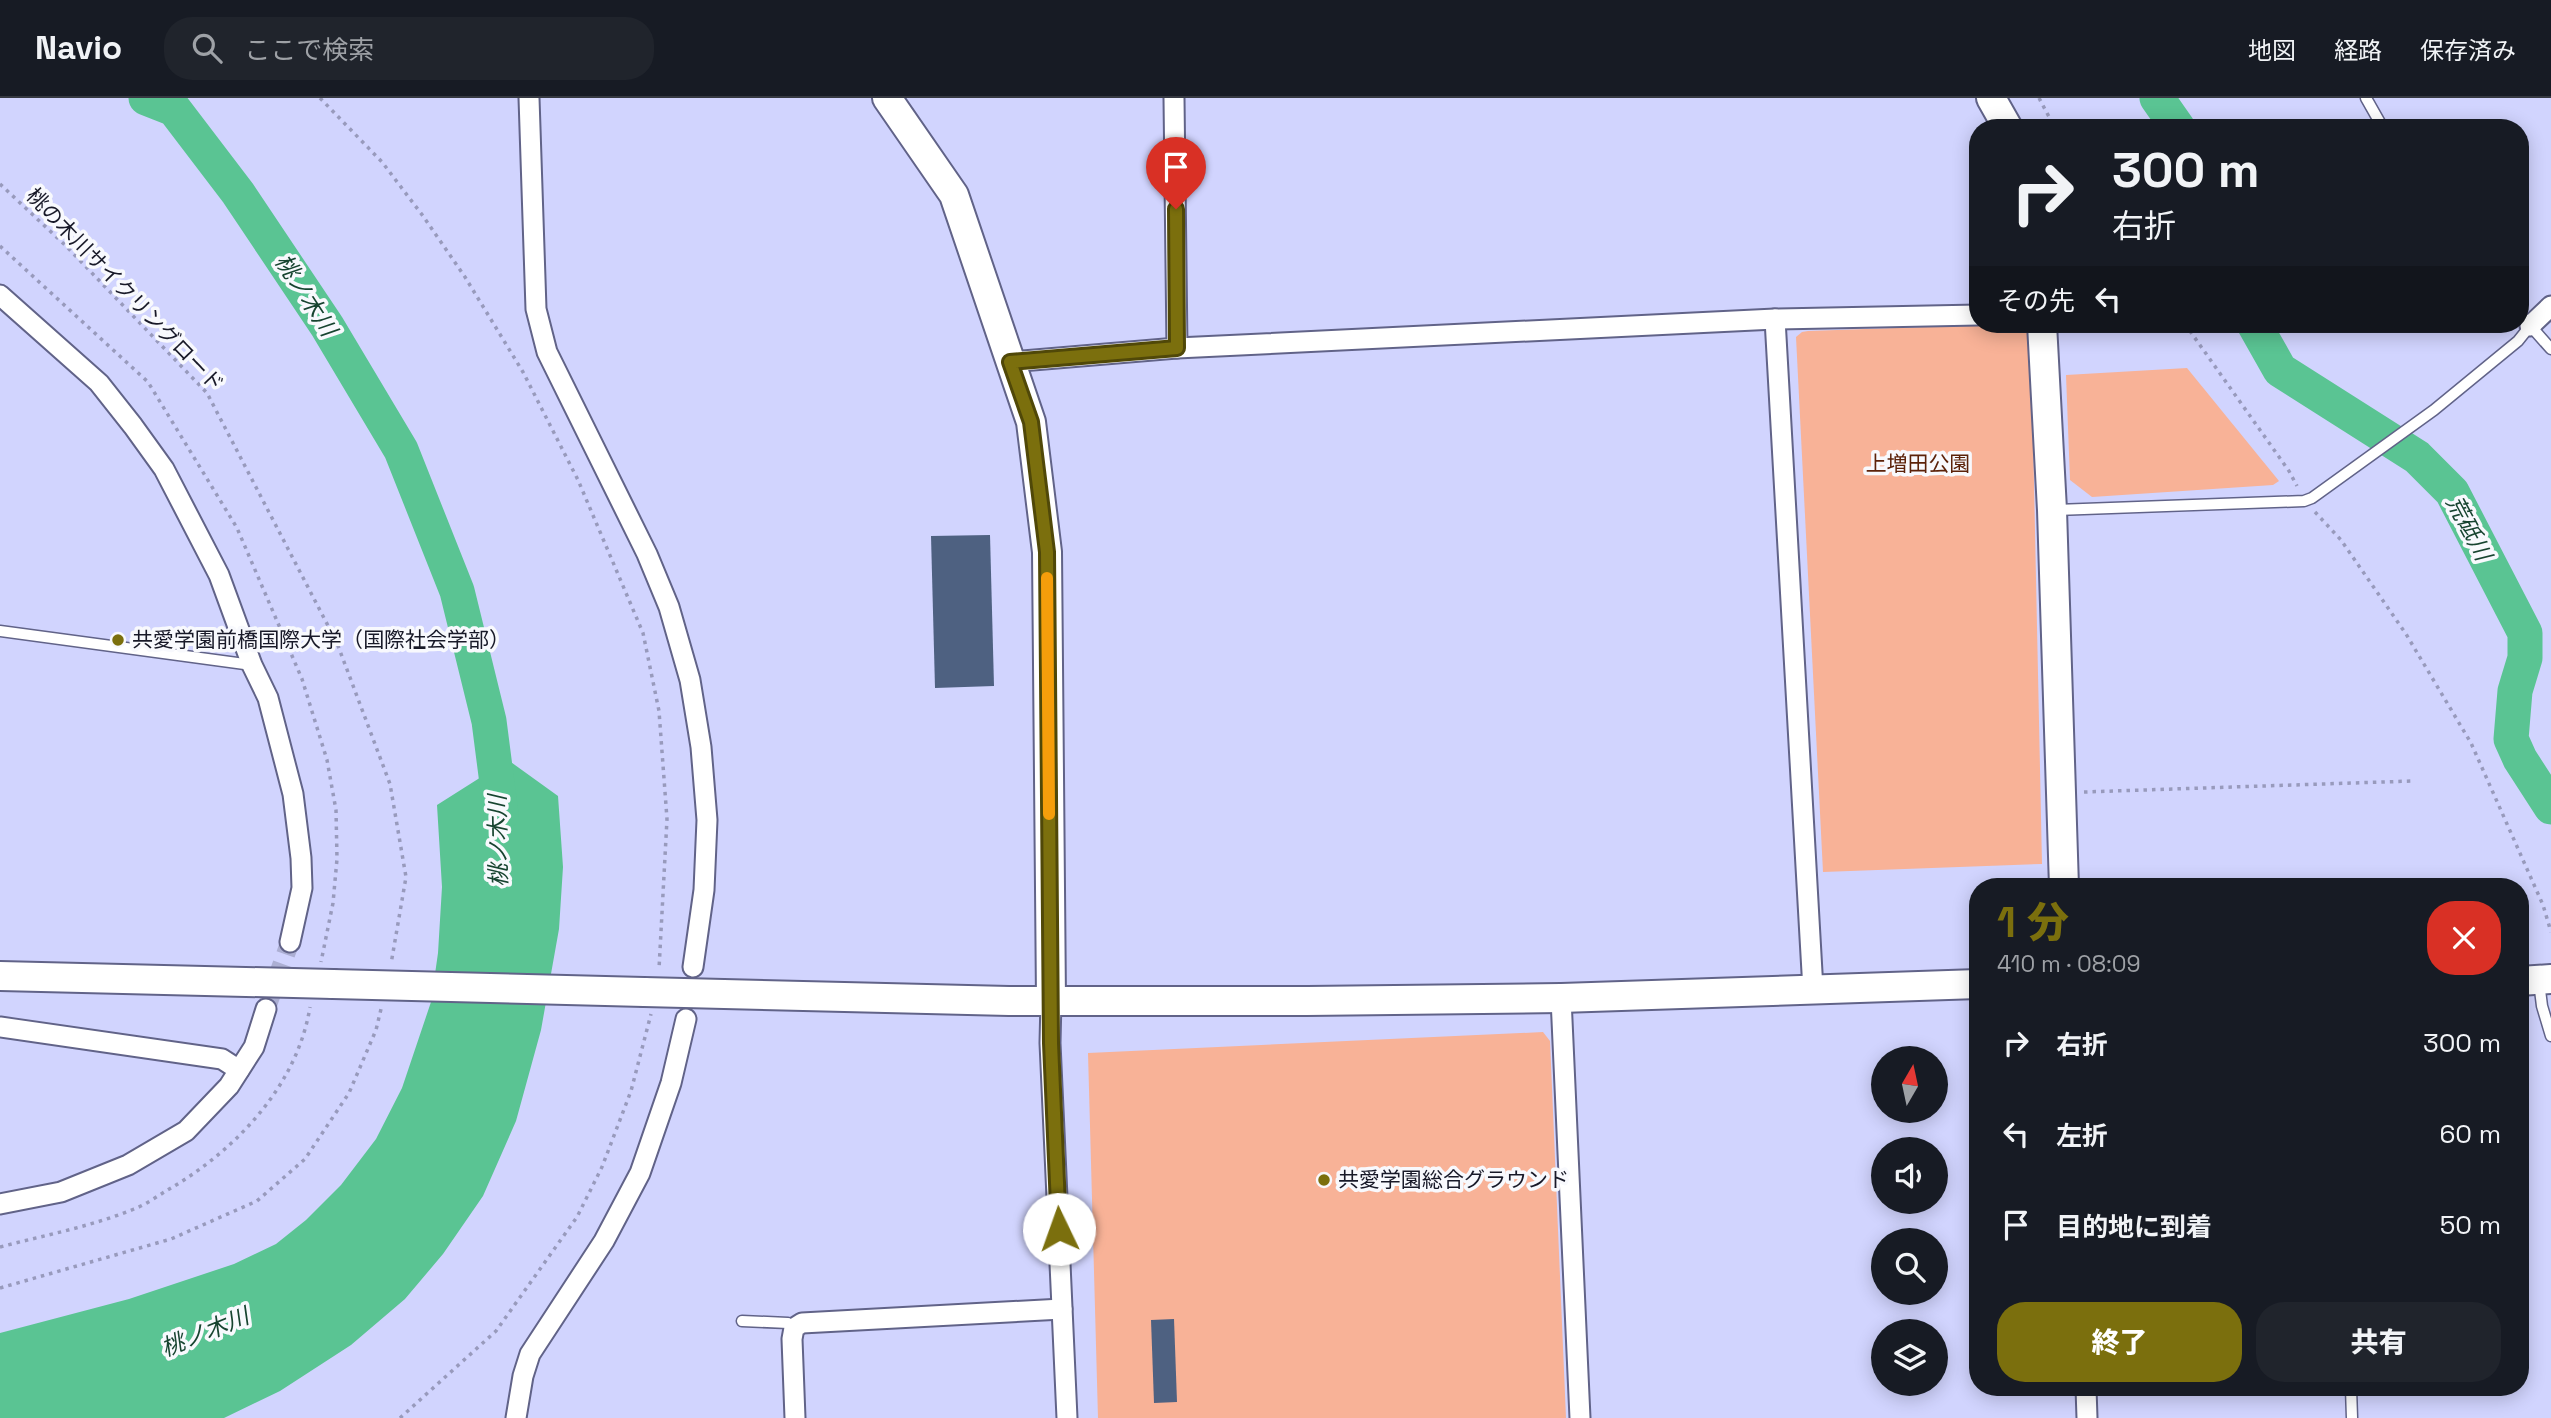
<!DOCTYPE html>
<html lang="ja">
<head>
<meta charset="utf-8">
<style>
  body { margin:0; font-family:"Space Grotesk","Noto Sans JP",sans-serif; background:#20242c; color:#f1f3f6; height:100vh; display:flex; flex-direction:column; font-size:26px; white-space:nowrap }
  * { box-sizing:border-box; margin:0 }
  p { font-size:23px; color:#9ea1a6 }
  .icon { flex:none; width:38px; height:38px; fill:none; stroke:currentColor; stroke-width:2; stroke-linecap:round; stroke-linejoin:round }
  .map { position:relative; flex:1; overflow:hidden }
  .sheet { position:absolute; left:1969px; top:780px; width:560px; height:518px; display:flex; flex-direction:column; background:#171b24; border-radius:28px; box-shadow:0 4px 18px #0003 }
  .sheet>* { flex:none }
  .hud { position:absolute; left:1969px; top:21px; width:560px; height:214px; border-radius:28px; box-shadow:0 4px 18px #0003; background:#171b24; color:#f1f3f6; overflow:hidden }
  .needle { width:46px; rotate:9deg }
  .controls { position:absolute; left:1871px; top:948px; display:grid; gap:14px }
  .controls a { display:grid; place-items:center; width:77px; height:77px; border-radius:50%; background:#171b24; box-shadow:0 4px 18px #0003; font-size:35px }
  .pin { position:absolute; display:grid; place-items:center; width:60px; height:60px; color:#fff; margin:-72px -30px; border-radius:50% 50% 50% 0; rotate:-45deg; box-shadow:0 0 7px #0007 }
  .pin .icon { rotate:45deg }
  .me { position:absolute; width:77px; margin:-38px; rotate:357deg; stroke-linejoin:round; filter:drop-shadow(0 0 5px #0008) }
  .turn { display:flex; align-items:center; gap:24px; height:147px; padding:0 28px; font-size:32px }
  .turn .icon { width:91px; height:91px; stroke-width:2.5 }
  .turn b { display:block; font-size:49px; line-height:60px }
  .then { display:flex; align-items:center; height:66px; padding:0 28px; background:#0003; gap:14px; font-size:26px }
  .round { display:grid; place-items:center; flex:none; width:74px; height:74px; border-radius:28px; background:#20242c }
  .headline { display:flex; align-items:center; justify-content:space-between; height:119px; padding:0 28px }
  h1 { font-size:42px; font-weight:800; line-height:52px; color:#7b6f0d }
  .action { display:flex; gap:14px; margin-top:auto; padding:14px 28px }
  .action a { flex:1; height:80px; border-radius:28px; background:#7b6f0d; color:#fff; font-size:28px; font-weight:800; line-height:80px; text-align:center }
  .action a+a { background:#20242c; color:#f1f3f6 }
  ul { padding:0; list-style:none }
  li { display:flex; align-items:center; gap:21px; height:91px; padding:0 28px }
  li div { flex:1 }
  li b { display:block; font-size:26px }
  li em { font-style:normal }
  header { display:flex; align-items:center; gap:42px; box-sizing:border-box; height:98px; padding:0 35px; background:#171b24; border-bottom:2px solid #363941 }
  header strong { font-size:33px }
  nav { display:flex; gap:38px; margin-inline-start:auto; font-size:24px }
  .search { width:490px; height:63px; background:#20242c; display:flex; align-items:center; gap:18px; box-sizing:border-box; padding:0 24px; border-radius:28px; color:#9ea1a6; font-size:26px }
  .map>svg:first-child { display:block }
  .green { fill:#f8b297 }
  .water { fill:#5ac493 }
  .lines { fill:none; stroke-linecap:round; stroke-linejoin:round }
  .river { stroke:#5ac493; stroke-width:35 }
  .building { fill:#4e6181 }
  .street-tunnel { stroke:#acafd3; stroke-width:19; stroke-dasharray:19 10; stroke-linecap:butt }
  .lane-casing { stroke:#616388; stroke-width:13 }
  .street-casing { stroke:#616388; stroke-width:23 }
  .secondary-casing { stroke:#616388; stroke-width:32 }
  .path { stroke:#989abc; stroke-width:3.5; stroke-dasharray:3.5 5; stroke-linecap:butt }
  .lane { stroke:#fff; stroke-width:10 }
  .street { stroke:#fff; stroke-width:19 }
  .secondary { stroke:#fff; stroke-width:28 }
  .secondary-bridge-casing { stroke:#616388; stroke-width:32; stroke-linecap:butt }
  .secondary-bridge { stroke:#fff; stroke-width:28 }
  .route-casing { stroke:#504808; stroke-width:18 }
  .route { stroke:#7b6f0d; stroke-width:12 }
  .slow { stroke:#f59e0b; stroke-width:12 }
  .poi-dot { fill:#7b6f0d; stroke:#f8f9fd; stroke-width:2.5 }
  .labels { text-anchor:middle; stroke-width:7; stroke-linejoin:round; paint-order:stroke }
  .street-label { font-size:21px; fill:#181928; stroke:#f8f9fd }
  .park-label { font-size:21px; fill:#5c2209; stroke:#f8f9fd }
  .poi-label { font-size:21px; fill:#181928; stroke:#f8f9fd; text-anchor:start }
  .water-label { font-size:23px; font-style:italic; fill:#174430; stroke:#f8f9fd }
</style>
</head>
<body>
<header>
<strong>Navio</strong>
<div class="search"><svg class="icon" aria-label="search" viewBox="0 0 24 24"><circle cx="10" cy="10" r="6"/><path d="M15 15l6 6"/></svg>ここで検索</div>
<nav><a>地図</a><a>経路</a><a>保存済み</a></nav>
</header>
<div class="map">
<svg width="2551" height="1320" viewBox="0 0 2551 1320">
  <rect width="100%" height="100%" fill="#d1d4fe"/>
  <g class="green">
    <polygon points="2011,226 2025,228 2030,235 2031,243 2042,766 1823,774 1796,239 1802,234 1808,233"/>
    <polygon points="2187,270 2279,383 2273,387 2092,399 2070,382 2066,277"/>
    <polygon points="1543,934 1550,943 1566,1320 1098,1320 1088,955"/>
  </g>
  <polygon class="water" points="508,662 558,698 563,769 559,831 541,932 516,1023 483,1098 443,1156 405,1201 351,1247 280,1293 224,1320 0,1320 0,1235 129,1201 234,1166 276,1146 306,1122 341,1087 376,1041 402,990 431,904 438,855 442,789 437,707"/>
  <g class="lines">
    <g class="river">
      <polyline points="146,0 174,11 238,95 327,228 401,352 457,493 489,623 501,716"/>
      <polyline points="2157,0 2178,30"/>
      <polyline points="2254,226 2280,272 2417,359 2452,394 2525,535 2525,560 2515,593 2511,641 2520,661 2551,709"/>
    </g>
  </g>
  <g class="building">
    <polygon points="990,437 994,588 935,590 931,438"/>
    <polygon points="1174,1221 1177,1304 1154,1305 1151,1222"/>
  </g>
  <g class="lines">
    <polyline class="street-tunnel" points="266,911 290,844"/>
    <g class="lane-casing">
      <g id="lane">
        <polyline points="2366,0 2383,30"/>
        <polyline points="2520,216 2551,251"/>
        <polyline points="2056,412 2304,403 2312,400 2434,312 2518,243 2530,228"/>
        <polyline points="0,533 252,567"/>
        <polyline points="2539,884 2542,908 2551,938"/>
        <polyline points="742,1223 788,1225 794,1230"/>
        <polyline points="2351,1290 2352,1320"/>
      </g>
    </g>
    <g class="street-casing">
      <g id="street">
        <polyline points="529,0 536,211 547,254 647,456 669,509 690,582 701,649 707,722 704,792 693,869"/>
        <polyline points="1174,0 1177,250"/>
        <polyline points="0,197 99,285 133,328 164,371 219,477 252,567 268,600 293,696 301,760 302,790 290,844"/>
        <polyline points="1775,221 1813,892"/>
        <polyline points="2530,228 2551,208"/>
        <polyline points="1010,264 1177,250 1775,221 1978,217"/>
        <polyline points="1561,900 1580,1320"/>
        <polyline points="1051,902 1050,945 1067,1320"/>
        <polyline points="0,929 222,961 239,972"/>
        <polyline points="0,1106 61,1094 128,1067 186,1033 229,988 254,949 266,911"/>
        <polyline points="2086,1290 2087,1320"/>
        <polyline points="516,1320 523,1278 530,1256 604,1143 640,1075 671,985 686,921"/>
        <polyline points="795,1320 792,1241 794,1230 802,1225 1062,1211"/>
      </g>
    </g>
    <g class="secondary-casing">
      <g id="secondary">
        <polyline points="887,0 954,97 1031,324 1047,454 1051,902"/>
        <polyline points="1991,0 2008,30"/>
        <polyline points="2042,226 2052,412 2064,789"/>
        <polyline points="0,878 333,886"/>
        <polyline points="2520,883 2551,881"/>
        <polyline points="644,894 1009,903 1307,903 1561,900 1978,886"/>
      </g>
    </g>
    <g class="path">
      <polyline points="320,0 382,64 423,118 465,179 523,274 578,382 643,535 659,613 667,721 659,871"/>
      <polyline points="2039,0 2055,30"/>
      <polyline points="0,86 66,148 207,295 337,545 390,686 406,779 391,866"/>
      <polyline points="0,148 148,284 237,430 302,581 327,662 336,712 337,761 333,805 321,864"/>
      <polyline points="2185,226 2289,373 2297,388"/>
      <polyline points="2315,414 2341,442 2406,536 2471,645 2543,807 2551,834"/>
      <polyline points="2084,694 2412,683"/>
      <path d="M0,1149C45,1137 90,1129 134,1111C145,1107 156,1099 166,1093C234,1054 297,989 310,909"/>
      <polyline points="0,1190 171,1141 257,1103 305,1061 349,995 376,932 381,911"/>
      <polyline points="400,1320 496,1233 577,1119 602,1069 631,993 651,916"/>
    </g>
    <use href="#lane" class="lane"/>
    <use href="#street" class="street"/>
    <use href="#secondary" class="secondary"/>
    <g class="secondary-bridge-casing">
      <polyline id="secondary-bridge" points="333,886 644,894"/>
    </g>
    <use href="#secondary-bridge" class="secondary-bridge"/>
  </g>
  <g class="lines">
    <g class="route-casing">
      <polyline id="route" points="1059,1131 1051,945 1047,454 1031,324 1010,264 1177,250 1176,111"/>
    </g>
    <use href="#route" class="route"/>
    <polyline class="slow" points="1047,480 1049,716"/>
  </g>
  <g class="poi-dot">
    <circle cx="118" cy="542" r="7"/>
    <circle cx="1324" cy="1082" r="7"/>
  </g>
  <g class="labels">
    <g class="street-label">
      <text transform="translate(125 192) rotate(46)" y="7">桃の木川サイクリングロード</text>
    </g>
    <g class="park-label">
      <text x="1918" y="373">上増田公園</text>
    </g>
    <g class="poi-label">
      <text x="132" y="549">共愛学園前橋国際大学（国際社会学部）</text>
      <text x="1338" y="1089">共愛学園総合グラウンド</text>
    </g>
    <g class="water-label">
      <text transform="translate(306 197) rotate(57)" y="8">桃ノ木川</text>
      <text transform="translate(2469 430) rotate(62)" y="8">荒砥川</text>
      <text transform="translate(498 743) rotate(-91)" y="8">桃ノ木川</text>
      <text transform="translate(205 1234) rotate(-22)" y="8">桃ノ木川</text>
    </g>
  </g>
</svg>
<div class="controls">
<a><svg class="needle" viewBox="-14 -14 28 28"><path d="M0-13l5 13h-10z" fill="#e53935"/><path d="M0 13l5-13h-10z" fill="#9ea1a6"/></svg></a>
<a><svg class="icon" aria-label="sound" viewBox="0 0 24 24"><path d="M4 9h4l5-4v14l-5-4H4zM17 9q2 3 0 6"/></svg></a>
<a><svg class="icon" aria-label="search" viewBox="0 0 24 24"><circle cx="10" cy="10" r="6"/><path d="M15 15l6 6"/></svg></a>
<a><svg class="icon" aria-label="layers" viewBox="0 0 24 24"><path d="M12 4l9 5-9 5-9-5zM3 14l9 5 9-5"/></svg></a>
</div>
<div class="pin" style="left:1176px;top:111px;background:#d93025"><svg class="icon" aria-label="arrive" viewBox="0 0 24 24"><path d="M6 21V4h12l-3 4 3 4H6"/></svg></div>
<svg class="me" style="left:1059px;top:1131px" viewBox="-20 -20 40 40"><circle r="19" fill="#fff"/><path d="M0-13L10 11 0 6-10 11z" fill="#7b6f0d"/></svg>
<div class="hud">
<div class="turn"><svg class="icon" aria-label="right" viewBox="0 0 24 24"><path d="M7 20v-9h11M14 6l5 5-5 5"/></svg><div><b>300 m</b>右折</div></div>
<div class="then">その先<svg class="icon" aria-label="left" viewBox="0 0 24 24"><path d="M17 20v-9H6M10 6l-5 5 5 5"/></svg></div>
</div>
<section class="sheet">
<div class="headline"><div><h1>1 分</h1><p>410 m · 08:09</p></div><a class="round" style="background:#d93025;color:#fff"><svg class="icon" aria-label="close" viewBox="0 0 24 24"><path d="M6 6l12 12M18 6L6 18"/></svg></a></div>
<ul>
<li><svg class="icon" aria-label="right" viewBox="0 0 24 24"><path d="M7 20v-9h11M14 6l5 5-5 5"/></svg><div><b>右折</b></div><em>300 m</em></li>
<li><svg class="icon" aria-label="left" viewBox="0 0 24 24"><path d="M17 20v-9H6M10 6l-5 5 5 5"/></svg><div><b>左折</b></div><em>60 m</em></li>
<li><svg class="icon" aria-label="arrive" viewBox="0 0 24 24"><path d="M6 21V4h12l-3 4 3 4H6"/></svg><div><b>目的地に到着</b></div><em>50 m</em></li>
</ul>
<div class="action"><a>終了</a><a>共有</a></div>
</section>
</div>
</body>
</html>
